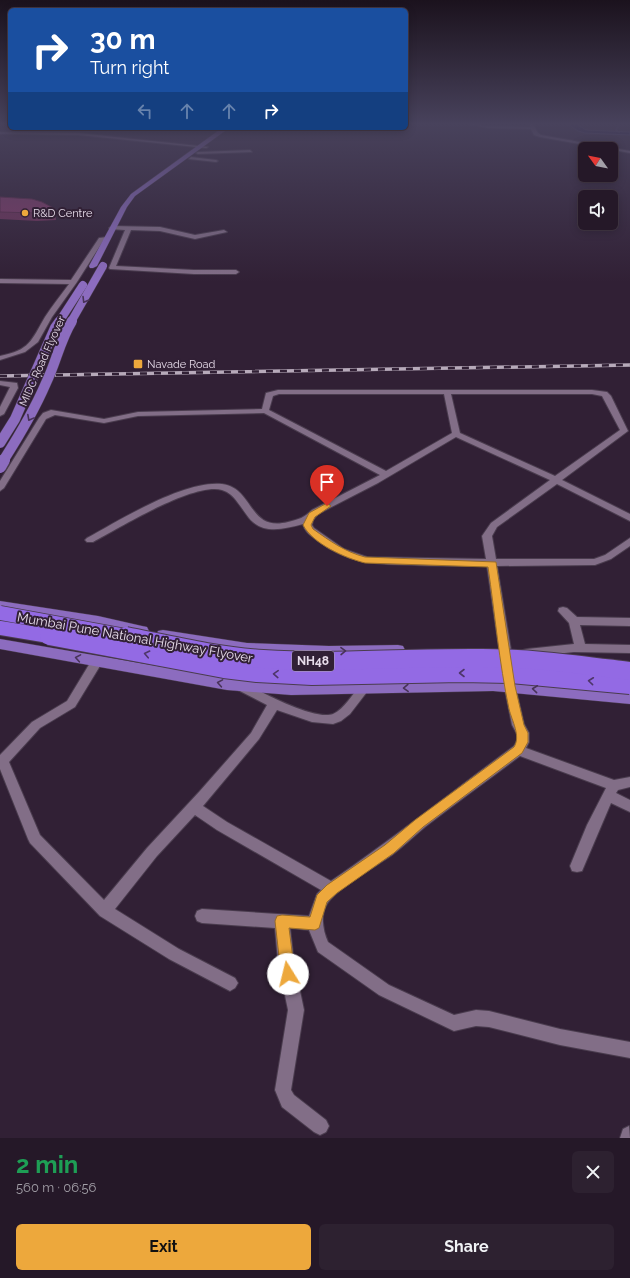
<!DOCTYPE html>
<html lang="en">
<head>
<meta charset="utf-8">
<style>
  body { margin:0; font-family:Raleway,sans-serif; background:#2d2130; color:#f1f3f6; height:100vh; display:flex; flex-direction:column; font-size:15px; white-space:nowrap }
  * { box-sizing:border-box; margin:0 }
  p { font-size:13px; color:#a3a0a8 }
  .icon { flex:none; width:22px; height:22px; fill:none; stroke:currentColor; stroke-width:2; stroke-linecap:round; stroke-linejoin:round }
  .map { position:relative; height:1138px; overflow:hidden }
  .sheet { display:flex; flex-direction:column; background:#251828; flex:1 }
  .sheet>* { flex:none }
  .hud { position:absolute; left:8px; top:8px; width:400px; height:122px; border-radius:6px; box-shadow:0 2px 10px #0003,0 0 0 1px #423745; background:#1a4fa0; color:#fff; overflow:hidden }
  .needle { width:26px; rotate:303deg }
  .controls { position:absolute; left:578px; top:142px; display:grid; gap:8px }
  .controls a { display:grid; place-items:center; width:40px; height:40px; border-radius:6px; background:#251828; box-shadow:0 2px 10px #0003,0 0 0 1px #423745; font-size:20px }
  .pin { position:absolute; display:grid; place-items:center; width:34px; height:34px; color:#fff; margin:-41px -17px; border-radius:50% 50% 50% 0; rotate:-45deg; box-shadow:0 0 4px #0007 }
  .pin .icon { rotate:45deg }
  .me { position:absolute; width:44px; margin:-22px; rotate:351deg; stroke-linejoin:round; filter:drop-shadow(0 0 3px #0008) }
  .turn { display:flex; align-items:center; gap:14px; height:84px; padding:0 16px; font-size:18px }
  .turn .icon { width:52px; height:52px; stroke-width:2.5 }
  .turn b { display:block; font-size:28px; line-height:34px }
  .lanes { display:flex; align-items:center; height:38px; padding:0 16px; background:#0003; justify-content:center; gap:20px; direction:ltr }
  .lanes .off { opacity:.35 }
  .round { display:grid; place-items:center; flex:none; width:42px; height:42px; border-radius:6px; background:#2d2130 }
  .summary { display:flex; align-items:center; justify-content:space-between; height:68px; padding:0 16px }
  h1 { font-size:24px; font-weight:700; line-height:30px; color:#1e9e55 }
  .button { display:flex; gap:8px; margin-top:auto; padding:8px 16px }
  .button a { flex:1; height:46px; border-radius:6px; background:#eda83c; color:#111; font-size:16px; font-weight:700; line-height:46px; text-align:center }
  .button a+a { background:#2d2130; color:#f1f3f6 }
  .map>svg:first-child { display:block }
  .water { fill:#07003e; stroke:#4a4272 }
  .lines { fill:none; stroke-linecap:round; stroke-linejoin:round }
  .stream { stroke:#4a4272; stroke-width:1.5 }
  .minor-casing { stroke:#4a3c4e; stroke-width:2 }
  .major-casing { stroke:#4a3c4e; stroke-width:1 }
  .minor { fill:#826e87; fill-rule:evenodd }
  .major { fill:#8c6cbf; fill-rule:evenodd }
  .rail-casing { stroke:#b7aaba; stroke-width:3.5 }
  .rail { stroke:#312035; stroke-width:2.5; stroke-dasharray:7; stroke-linecap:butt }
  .major-bridge-far2-casing { stroke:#4a3c4e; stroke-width:9; stroke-linecap:butt }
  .major-bridge-far1-casing { stroke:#4a3c4e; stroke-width:11; stroke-linecap:butt }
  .major-bridge-casing { stroke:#4a3c4e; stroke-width:14; stroke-linecap:butt }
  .highway-bridge-far1-casing { stroke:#4a3c4e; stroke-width:16; stroke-linecap:butt }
  .highway-bridge-casing { stroke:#4a3c4e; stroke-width:20; stroke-linecap:butt }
  .major-bridge-far2 { stroke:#8c6cbf; stroke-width:8 }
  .major-bridge-far1 { stroke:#8c6cbf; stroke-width:10 }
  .major-bridge { stroke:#8c6cbf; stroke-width:12 }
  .highway-bridge-far1 { stroke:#936ae4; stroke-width:14 }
  .highway-bridge { stroke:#936ae4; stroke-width:18 }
  .wall { fill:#6e3259 }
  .building { fill:#803a68; stroke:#5a2949 }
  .oneway { stroke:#483358 }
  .oneway2 { stroke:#4e366a }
  .route { fill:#eda83c; stroke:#9a6d27 }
  .poi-dot { fill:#eda83c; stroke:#312035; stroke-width:1.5 }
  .labels { text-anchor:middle; stroke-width:4; stroke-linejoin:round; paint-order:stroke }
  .far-poi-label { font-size:11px; fill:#e7dcea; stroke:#312035; text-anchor:start }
  .far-street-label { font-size:11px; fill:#e7dcea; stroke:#312035 }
  .shield { fill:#312035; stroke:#b0a4b4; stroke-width:1 }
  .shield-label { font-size:12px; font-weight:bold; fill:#e7dcea }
  .street-label { font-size:13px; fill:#e7dcea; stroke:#312035 }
</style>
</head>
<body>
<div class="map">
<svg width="630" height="1138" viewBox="0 0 630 1138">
  <rect width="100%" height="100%" fill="#312035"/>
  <polygon class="water" points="566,123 575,123 586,130 630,132 630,135 585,133 578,131"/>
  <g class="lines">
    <polyline class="stream" points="619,132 616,130 620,123"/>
    <g class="minor-casing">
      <g id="minor">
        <polygon points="465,123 488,126 530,127 528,123 532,123 538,133 541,135 630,151 630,153 540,137 534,135 531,129 488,128"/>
        <polygon points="0,132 78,133 208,147 206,148 78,135 0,134"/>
        <polygon points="250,150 252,152 198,154 196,153 198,152"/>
        <polygon points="191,157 216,160 218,161 216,162 189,159"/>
        <polygon points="112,226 160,227 195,235 224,230 227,232 195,239 160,231 131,230 116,266 194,270 236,270 239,272 236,274 194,274 110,269 109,268 125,230 110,229 109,228"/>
        <path d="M99,238L107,237L110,239L103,241L77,282L52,317L38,342L25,352L0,360V356C30,350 31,341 45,317C52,306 61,295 69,284L0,283V279L71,280Z"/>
        <polygon points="0,381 17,383 18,388 4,414 0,416 0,407 10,387 0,385"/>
        <path d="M278,390H592L607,392L611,396L628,431L562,480L630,514V521L557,484L497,527L492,536L496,559H594L605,555L630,538V546L611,559L595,565L497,566L513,662L511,665L507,666L503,665L501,662L487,566C462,566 438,566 414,565C376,564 350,565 318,541C312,536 304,532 303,524C284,529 263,535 249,518C245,513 242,508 238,503C234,497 229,492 222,490C194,482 119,528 93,542H87L85,540L87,538C120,520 184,480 222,484C254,488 248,532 288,522C299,519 304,518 312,510L380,475L264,413L138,416L104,423L55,415L46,419L4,488L0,491V481L39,418L43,413L51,410L104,419L138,412L262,409L266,393ZM279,394H444L452,433L386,471L269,410L273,396ZM451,394H592L602,396L620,430L555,476L460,433ZM456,437L550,480L491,523L482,536L486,559L367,557L344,549L314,528L312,525L313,520L318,514L378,483Z"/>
        <polygon points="563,607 567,608 577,617 630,618 630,626 580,625 585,644 630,645 630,653 574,652 527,657 523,656 521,653 523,650 527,649 574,644 569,623 558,611 559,608"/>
        <path d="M97,657L101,658L103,661L75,707L40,728L9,762L40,835L104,900L147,848L199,792L251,733L267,705L236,689L234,686L236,683L240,682L244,683C261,692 315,721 333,714C344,709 353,694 360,685L364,684L368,685L370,688L350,714L341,721L333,724L312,722L277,710L259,739L203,806L227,822L331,881C394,838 453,791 514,746L517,741V734L512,725L503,680L505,677L509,676L513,677L524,724L529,733V742L526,748L614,780L630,777V787L618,790L616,793L630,800V812L611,803L582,871L577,872L572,871L570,866L587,825L606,788L520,756C488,780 456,803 425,827C414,836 404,846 392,855C376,866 336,889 327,904C320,915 323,931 328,942L389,985L454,1015L476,1010L489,1011L560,1029L630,1042V1058L560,1045L489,1027L476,1026L454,1031L379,995L318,952L309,930L290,928L294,962L304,1010L291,1090L294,1095L326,1120L329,1126L326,1132L320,1135L314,1132L282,1107L275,1090L288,1010L278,962L275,928L202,923L197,921L195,916L197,911L202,909L309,916L317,894L321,890L217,830L195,815L157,856L115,909L179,949L235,978L238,983L235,988L230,991L169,959L100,916L30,843L28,839L0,769V755L32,722L67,701L93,658Z"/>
        <polygon points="629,1126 630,1138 620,1138 623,1129"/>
      </g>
    </g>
    <g class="major-casing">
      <g id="major">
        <polygon points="222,128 229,128 135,196 127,207 97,266 93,268 90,268 89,266 121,207 131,194"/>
        <polygon points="0,601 98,616 142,626 147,627 149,631 147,635 142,636 98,626 0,611"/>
        <polygon points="163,630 247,643 329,646 398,645 403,646 405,650 403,654 398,655 329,656 247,653 158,639 156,635 158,631"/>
        <polygon points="0,639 227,678 291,683 493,679 630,692 630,704 493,691 291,695 227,690 0,649"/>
      </g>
    </g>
    <use href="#minor" class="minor"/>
    <use href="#major" class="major"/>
    <g class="rail-casing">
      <polyline id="rail" points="0,376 630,365"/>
    </g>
    <use href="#rail" class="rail"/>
    <g class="major-bridge-far2-casing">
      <g id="major-bridge-far2">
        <polyline points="59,322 83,285"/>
        <polyline points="71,322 103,266"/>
      </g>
    </g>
    <g class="major-bridge-far1-casing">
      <g id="major-bridge-far1">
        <polyline points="0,443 15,419 55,328 60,321"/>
        <path d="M3,461C19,436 34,411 46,383C56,363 60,340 72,321"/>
      </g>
    </g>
    <g class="major-bridge-casing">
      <polyline id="major-bridge" points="0,467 4,460"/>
    </g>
    <g class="highway-bridge-far1-casing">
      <g id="highway-bridge-far1">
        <polyline points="0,613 131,637"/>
        <polyline points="0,628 55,637"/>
      </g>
    </g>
    <g class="highway-bridge-casing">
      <g id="highway-bridge">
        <polyline points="49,636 224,669 257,673 312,676 461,673 511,674 630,685"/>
        <path d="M126,636C171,645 217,656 263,659C336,664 409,657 482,658C532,658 581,665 630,671"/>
      </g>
    </g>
    <use href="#major-bridge-far2" class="major-bridge-far2"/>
    <use href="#major-bridge-far1" class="major-bridge-far1"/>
    <use href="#major-bridge" class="major-bridge"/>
    <use href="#highway-bridge-far1" class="highway-bridge-far1"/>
    <use href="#highway-bridge" class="highway-bridge"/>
  </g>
  <polygon class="wall" points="0,197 55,209 56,220 37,221 0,219"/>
  <polygon class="building" points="0,197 32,199 42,202 55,209 55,212 36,213 0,212"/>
  <defs><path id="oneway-chevron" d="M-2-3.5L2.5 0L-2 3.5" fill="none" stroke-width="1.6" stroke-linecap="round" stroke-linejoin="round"/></defs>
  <g class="oneway">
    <use href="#oneway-chevron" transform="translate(85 300) rotate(121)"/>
    <use href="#oneway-chevron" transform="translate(30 418) rotate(118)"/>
    <use href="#oneway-chevron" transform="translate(343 651) rotate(-1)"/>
    <use href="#oneway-chevron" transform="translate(78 658) rotate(-170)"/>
    <use href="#oneway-chevron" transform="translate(220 683) rotate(-170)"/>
    <use href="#oneway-chevron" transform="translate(406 688) rotate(178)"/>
    <use href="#oneway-chevron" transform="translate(535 689) rotate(-174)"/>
  </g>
  <g class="oneway2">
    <use href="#oneway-chevron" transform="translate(147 654) rotate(-168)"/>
    <use href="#oneway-chevron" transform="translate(462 673) rotate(180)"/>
    <use href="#oneway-chevron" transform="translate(276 674) rotate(-177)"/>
    <use href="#oneway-chevron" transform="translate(591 681) rotate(-174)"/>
  </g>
  <linearGradient id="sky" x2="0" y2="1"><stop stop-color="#1b121d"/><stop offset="0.44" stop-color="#48425c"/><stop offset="1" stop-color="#48425c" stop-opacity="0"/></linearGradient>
  <rect width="630" height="282" fill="url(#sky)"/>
  <path class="route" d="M327,503L331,506L315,517L311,525L313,529C330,541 345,552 365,557L496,562L515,686L524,725L528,733V742L522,753L423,827L394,853L337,893L327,902L319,928L315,930L289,928L295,974L293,979L288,981L283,979L281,974L275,921L277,916L282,915L310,917L317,895L327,885L385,845L415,820L514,747C521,736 512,721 509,709C499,662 495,614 488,567L365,563C345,558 313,544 303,525L309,513Z"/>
  <g class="poi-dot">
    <circle cx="25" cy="213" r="4"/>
    <rect x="133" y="359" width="10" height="10" rx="2"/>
  </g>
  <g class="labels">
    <g class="far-poi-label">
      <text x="33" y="217">R&amp;D Centre</text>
      <text x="147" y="368">Navade Road</text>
    </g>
    <g class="far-street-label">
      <text transform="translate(42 361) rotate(-66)" y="4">MIDC Road Flyover</text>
    </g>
    <rect class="shield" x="292" y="651" width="42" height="20" rx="3"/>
    <g class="shield-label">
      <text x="313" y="665">NH48</text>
    </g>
    <g class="street-label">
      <text transform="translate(135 637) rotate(10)" y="5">Mumbai Pune National Highway Flyover</text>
    </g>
  </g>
</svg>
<div class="controls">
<a><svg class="needle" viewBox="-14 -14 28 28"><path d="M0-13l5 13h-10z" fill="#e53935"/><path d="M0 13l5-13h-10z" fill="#a3a0a8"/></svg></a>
<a><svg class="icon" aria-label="sound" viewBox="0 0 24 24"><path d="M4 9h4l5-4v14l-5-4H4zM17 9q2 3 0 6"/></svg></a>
</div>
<div class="pin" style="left:327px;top:506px;background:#d93025"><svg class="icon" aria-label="arrive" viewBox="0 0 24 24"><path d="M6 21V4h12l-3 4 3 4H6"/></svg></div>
<svg class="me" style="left:288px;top:974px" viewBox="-20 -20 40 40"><circle r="19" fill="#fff"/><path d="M0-13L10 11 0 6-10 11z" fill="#eda83c"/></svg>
<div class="hud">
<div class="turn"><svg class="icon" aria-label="right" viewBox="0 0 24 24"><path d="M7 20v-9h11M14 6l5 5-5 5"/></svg><div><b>30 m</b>Turn right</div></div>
<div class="lanes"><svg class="icon off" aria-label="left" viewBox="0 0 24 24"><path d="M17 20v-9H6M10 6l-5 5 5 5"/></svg><svg class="icon off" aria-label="ahead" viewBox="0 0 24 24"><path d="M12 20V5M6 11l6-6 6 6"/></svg><svg class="icon off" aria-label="ahead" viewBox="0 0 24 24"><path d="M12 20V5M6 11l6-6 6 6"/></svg><svg class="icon" aria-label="right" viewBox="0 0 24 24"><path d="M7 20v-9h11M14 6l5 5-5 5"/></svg></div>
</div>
</div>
<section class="sheet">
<div class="summary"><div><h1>2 min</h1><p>560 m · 06:56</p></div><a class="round"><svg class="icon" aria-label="close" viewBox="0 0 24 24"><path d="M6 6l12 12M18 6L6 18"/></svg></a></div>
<div class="button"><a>Exit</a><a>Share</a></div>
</section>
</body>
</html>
